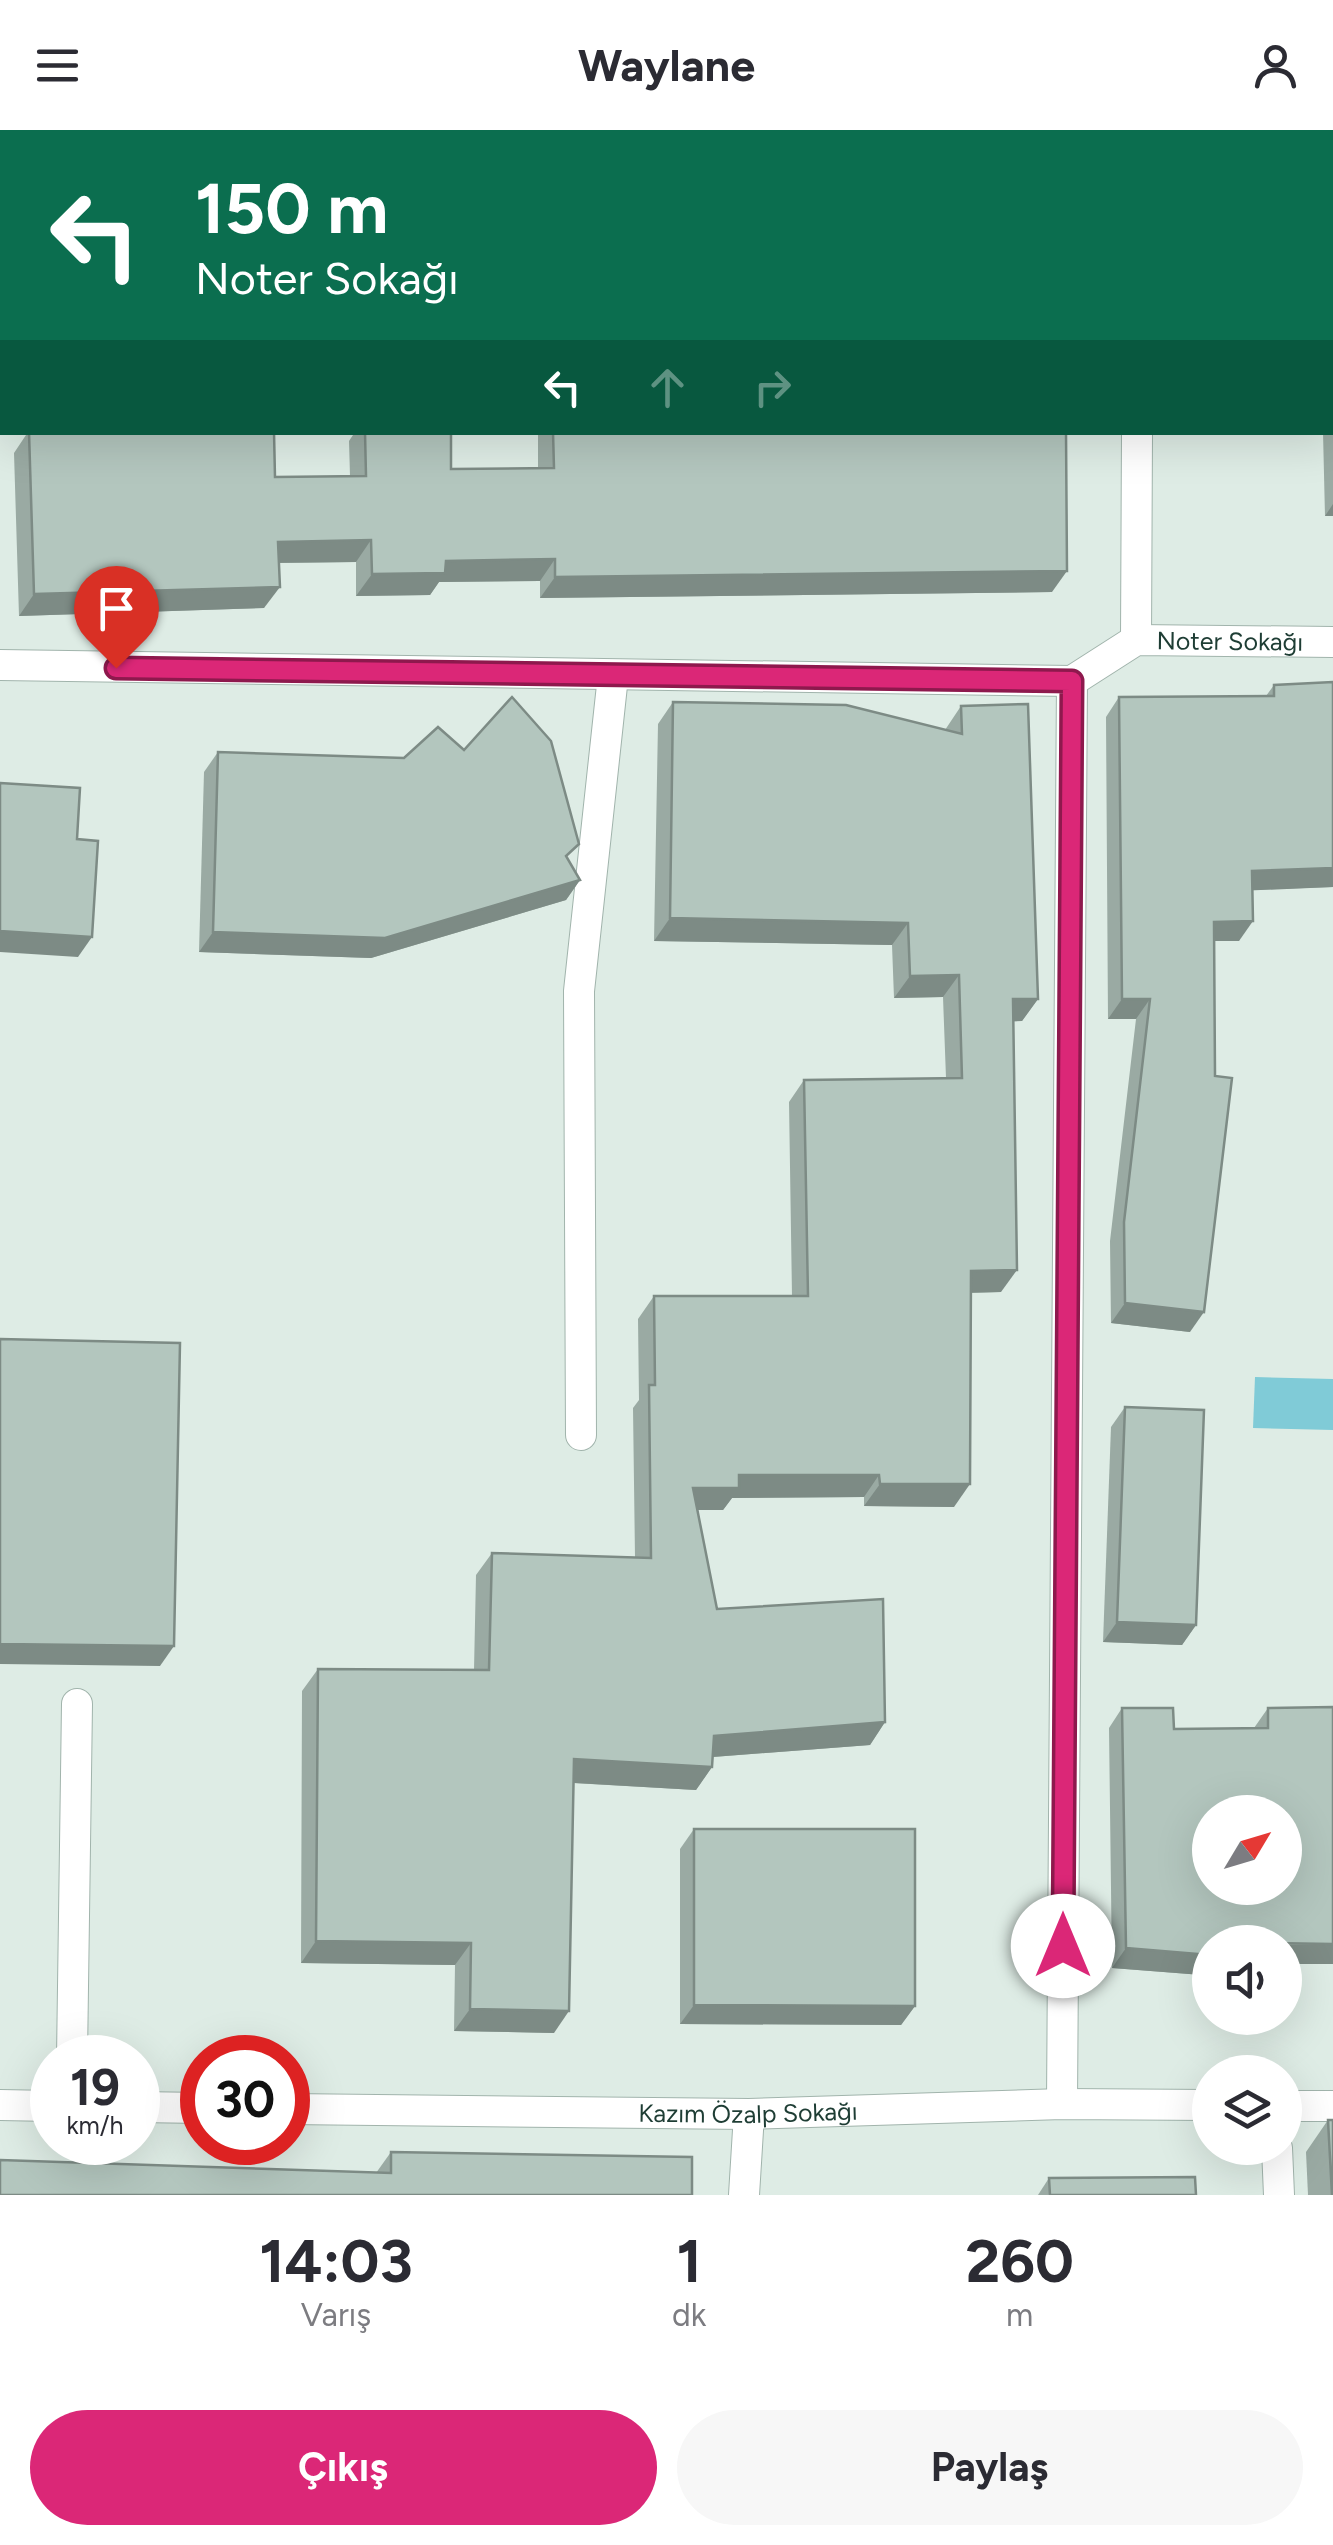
<!DOCTYPE html>
<html lang="tr">
<head>
<meta charset="utf-8">
<style>
  body { margin:0; font-family:Figtree,sans-serif; background:#f7f7f7; color:#2b2b33; height:100vh; display:flex; flex-direction:column; font-size:38px; white-space:nowrap }
  * { box-sizing:border-box; margin:0 }
  p { font-size:32px; color:#7c7c81 }
  .icon { flex:none; width:55px; height:55px; fill:none; stroke:currentColor; stroke-width:2; stroke-linecap:round; stroke-linejoin:round }
  .map { position:relative; height:2065px; overflow:hidden }
  .side { display:flex; flex-direction:column; background:#fff; flex:1 }
  .side>* { flex:none }
  .banner { position:absolute; left:0px; top:0px; width:1335px; height:305px; box-shadow:0 10px 40px #0002; background:#0b6e4f; color:#fff; overflow:hidden }
  .needle { width:65px; rotate:52deg }
  .controls { position:absolute; left:1192px; top:1665px; display:grid; gap:20px }
  .controls a { display:grid; place-items:center; width:110px; height:110px; border-radius:50%; background:#fff; box-shadow:0 10px 40px #0002; font-size:50px }
  .speed { position:absolute; left:30px; top:1905px; display:flex; gap:20px; font-size:50px; font-weight:700; text-align:center }
  .speed>* { display:grid; place-content:center; width:130px; height:130px; border-radius:50%; background:#fff; box-shadow:0 10px 40px #0002; line-height:1 }
  .speed small { font-size:25px; font-weight:400 }
  .speed .limit { border:15px solid #d22; background:#fff; color:#111 }
  .pin { position:absolute; display:grid; place-items:center; width:85px; height:85px; color:#fff; margin:-102px -42px; border-radius:50% 50% 50% 0; rotate:-45deg; box-shadow:0 0 10px #0007 }
  .pin .icon { rotate:45deg }
  .me { position:absolute; width:110px; margin:-55px; rotate:0deg; stroke-linejoin:round; filter:drop-shadow(0 0 8px #0008) }
  .turn { display:flex; align-items:center; gap:35px; height:210px; padding:0 30px; font-size:45px }
  .turn .icon { width:130px; height:130px; stroke-width:2.5 }
  .turn b { display:block; font-size:70px; line-height:85px }
  .lanes { display:flex; align-items:center; height:95px; padding:0 30px; background:#0003; justify-content:center; gap:50px; direction:ltr }
  .lanes .off { opacity:.35 }
  .eta { display:flex; justify-content:space-evenly; align-items:center; height:170px; text-align:center }
  .eta b { font-size:60px; font-weight:700; line-height:70px }
  .action { display:flex; gap:20px; margin-top:auto; padding:20px 30px }
  .action a { flex:1; height:115px; border-radius:60px; background:#db2777; color:#fff; font-size:40px; font-weight:700; line-height:115px; text-align:center }
  .action a+a { background:#f7f7f7; color:#2b2b33 }
  header { display:flex; justify-content:space-between; align-items:center; height:130px; padding:0 30px; background:#fff; font-size:45px; font-weight:700 }
  .map>svg:first-child { display:block }
  .water { fill:#80cbd7 }
  .lines { fill:none; stroke-linecap:round; stroke-linejoin:round }
  .lane-casing { stroke:#a1b4ac; stroke-width:32 }
  .street-casing { stroke:#a1b4ac; stroke-width:32 }
  .lane { stroke:#fff; stroke-width:30 }
  .street { stroke:#fff; stroke-width:30 }
  .wall { fill:#9aaaa3 }
  .shaded-wall { fill:#7d8b85 }
  .building { fill:#b3c6be; stroke:#7d8b85; stroke-width:2.5; fill-rule:evenodd }
  .route-casing { stroke:#8e194d; stroke-width:25 }
  .route { stroke:#db2777; stroke-width:18 }
  .labels { text-anchor:middle; stroke-width:10; stroke-linejoin:round; paint-order:stroke }
  .street-label { font-size:25px; fill:#1e3d34; stroke:#eff8f3 }
</style>
</head>
<body>
<header><svg class="icon" aria-label="menu" viewBox="0 0 24 24"><path d="M4 6h16M4 12h16M4 18h16"/></svg>Waylane<svg class="icon" aria-label="person" viewBox="0 0 24 24"><circle cx="12" cy="8" r="4"/><path d="M4 21q1-7 8-7t8 7"/></svg></header>
<div class="map">
<svg width="1333" height="2065" viewBox="0 0 1333 2065">
  <rect width="100%" height="100%" fill="#deece5"/>
  <polygon class="water" points="1255,1247 1333,1249 1333,1300 1253,1298"/>
  <g class="lines">
    <g class="lane-casing">
      <g id="lane">
        <polyline points="581,1305 579,861 613,546"/>
        <polyline points="72,1928 77,1574"/>
      </g>
    </g>
    <g class="street-casing">
      <g id="street">
        <polyline points="1139,2 1139,0"/>
        <polyline points="1136,510 1137,302"/>
        <path id="s1" d="M0,535L1072,551L1136,510L1333,512"/>
        <polyline points="1062,1974 1072,551"/>
        <polyline points="0,1975 52,1976"/>
        <polyline points="1285,1976 1333,1976"/>
        <polyline points="138,1977 202,1978"/>
        <path id="s2" d="M288,1979L749,1984L1062,1974L1210,1975"/>
        <polyline points="1277,2018 1279,2065"/>
        <polyline points="744,2065 749,1984"/>
      </g>
    </g>
    <use href="#lane" class="lane"/>
    <use href="#street" class="street"/>
  </g>
  <g class="wall">
    <polygon points="227,0 474,0 472,2 227,2"/>
    <rect x="759" y="0" width="197" height="2"/>
    <polygon points="1333,163 1333,386 1325,386 1323,302 1332,302"/>
    <polygon points="28,302 275,347 350,346 349,311 355,302 451,302 451,339 538,338 538,302 1066,302 1052,462 540,468 540,451 439,452 430,465 356,466 356,432 279,433 264,478 19,486 14,323"/>
    <polygon points="1333,552 1333,757 1252,760 1239,811 1214,811 1190,1202 1111,1193 1110,1111 1136,889 1108,889 1106,587 1119,567 1266,566 1274,555"/>
    <polygon points="673,572 945,600 961,576 1038,869 1022,891 1014,891 1001,1162 971,1163 954,1377 864,1376 864,1367 732,1368 723,1380 698,1380 717,1479 885,1592 870,1615 713,1627 712,1637 696,1660 573,1653 554,1903 454,1901 455,1835 301,1833 302,1561 318,1539 474,1540 476,1445 492,1423 635,1427 633,1278 639,1270 638,1189 654,1166 792,1166 789,972 804,950 946,948 943,867 894,868 892,815 654,811 658,594"/>
    <polygon points="218,622 568,729 580,750 566,770 371,828 199,822 204,642"/>
    <polygon points="1125,1277 1196,1495 1182,1515 1103,1512 1111,1297"/>
    <polygon points="1333,1577 1333,1834 1285,1834 1210,1812 1210,1835 1202,1845 1112,1838 1109,1598 1122,1578 1174,1599 1254,1598 1268,1578"/>
    <polygon points="694,1699 915,1876 901,1895 680,1894 680,1719"/>
    <polygon points="1328,1990 1333,2065 1308,2065 1306,2022"/>
    <polygon points="391,2022 692,2065 376,2043"/>
    <polygon points="1049,2048 1196,2065 1038,2065"/>
  </g>
  <g class="shaded-wall">
    <polygon points="377,0 474,0 472,2 376,2"/>
    <polygon points="1333,374 1333,386 1325,386"/>
    <polygon points="371,410 356,432 263,433 278,412"/>
    <polygon points="555,429 540,451 439,452 430,465 356,466 372,444 446,431"/>
    <polygon points="1067,441 1052,462 540,468 555,447"/>
    <polygon points="280,457 264,478 19,486 34,464"/>
    <polygon points="1333,738 1333,757 1238,761 1252,741"/>
    <polygon points="580,750 566,770 371,828 199,822 213,802"/>
    <polygon points="670,788 908,793 892,815 654,811"/>
    <polygon points="1253,791 1239,811 1200,811 1214,792"/>
    <polygon points="0,801 92,807 78,827 0,822"/>
    <polygon points="959,845 943,867 894,868 910,846"/>
    <polygon points="1013,869 1038,869 1022,891 998,892"/>
    <polygon points="1122,869 1150,869 1136,889 1108,889"/>
    <polygon points="1017,1140 1001,1162 955,1163 971,1141"/>
    <polygon points="1125,1173 1204,1182 1190,1202 1111,1193"/>
    <polygon points="739,1345 879,1345 864,1367 732,1368 723,1380 678,1380 693,1358"/>
    <polygon points="880,1354 970,1354 954,1377 864,1376"/>
    <polygon points="1117,1492 1196,1495 1182,1515 1103,1512"/>
    <polygon points="0,1514 174,1516 160,1536 0,1534"/>
    <polygon points="885,1592 870,1615 699,1628 714,1606"/>
    <polygon points="574,1629 712,1637 696,1660 558,1652"/>
    <polygon points="316,1811 471,1813 455,1835 301,1833"/>
    <polygon points="1333,1814 1333,1834 1285,1834 1285,1815"/>
    <polygon points="1126,1818 1210,1823 1210,1835 1202,1845 1112,1838"/>
    <polygon points="694,1875 915,1876 901,1895 680,1894"/>
    <polygon points="470,1879 569,1881 554,1903 454,1901"/>
  </g>
  <g class="building">
    <rect x="243" y="0" width="139" height="2"/>
    <rect x="775" y="0" width="181" height="2"/>
    <polygon points="29,302 274,302 275,347 366,346 365,302 451,302 451,339 554,338 553,302 1066,302 1067,441 555,447 555,429 446,431 445,443 372,444 371,410 278,412 280,457 34,464"/>
    <polygon points="1333,552 1333,738 1252,741 1253,791 1214,792 1215,946 1232,948 1204,1182 1125,1173 1124,1092 1150,869 1122,869 1119,567 1274,566 1274,555"/>
    <polygon points="512,567 551,611 579,714 566,726 580,750 385,808 213,802 218,622 404,628 438,597 464,620"/>
    <polygon points="673,572 846,575 962,604 961,576 1028,574 1038,869 1013,869 1017,1140 971,1141 970,1354 880,1354 879,1345 739,1345 739,1358 693,1358 717,1479 883,1469 885,1592 714,1606 712,1637 574,1629 569,1881 470,1879 471,1813 316,1811 318,1539 489,1540 492,1423 651,1428 649,1255 655,1255 654,1166 808,1166 804,950 962,948 959,845 910,846 908,793 670,788"/>
    <polygon points="0,653 80,658 77,709 98,711 92,807 0,801"/>
    <polygon points="0,1209 180,1213 174,1516 0,1514"/>
    <polygon points="1125,1277 1204,1280 1196,1495 1117,1492"/>
    <path d="M1333,1577V1814L1210,1812V1825L1126,1818L1122,1578H1173L1174,1599L1268,1598V1578ZM1210,1682H1285V1758H1210Z"/>
    <polygon points="694,1699 915,1699 915,1876 694,1875"/>
    <polygon points="1328,1990 1333,1990 1333,2065 1332,2065"/>
    <polygon points="391,2022 692,2027 692,2065 0,2065 0,2030 391,2043"/>
    <polygon points="1195,2047 1196,2065 1050,2065 1049,2048"/>
  </g>
  <g class="lines">
    <g class="route-casing">
      <polyline id="route" points="116,538 1072,551 1063,1816"/>
    </g>
    <use href="#route" class="route"/>
  </g>
  <g class="labels">
    <g class="street-label">
      <text dy="9" stroke="none"><textPath href="#s1" startOffset="1242">Noter Sokağı</textPath></text>
      <text dy="9" stroke="none"><textPath href="#s2" startOffset="460">Kazım Özalp Sokağı</textPath></text>
    </g>
  </g>
</svg>
<div class="controls">
<a><svg class="needle" viewBox="-14 -14 28 28"><path d="M0-13l5 13h-10z" fill="#e53935"/><path d="M0 13l5-13h-10z" fill="#7c7c81"/></svg></a>
<a><svg class="icon" aria-label="sound" viewBox="0 0 24 24"><path d="M4 9h4l5-4v14l-5-4H4zM17 9q2 3 0 6"/></svg></a>
<a><svg class="icon" aria-label="layers" viewBox="0 0 24 24"><path d="M12 4l9 5-9 5-9-5zM3 14l9 5 9-5"/></svg></a>
</div>
<div class="speed"><div>19<small>km/h</small></div><div class="limit">30</div></div>
<div class="pin" style="left:116px;top:538px;background:#d93025"><svg class="icon" aria-label="arrive" viewBox="0 0 24 24"><path d="M6 21V4h12l-3 4 3 4H6"/></svg></div>
<svg class="me" style="left:1063px;top:1816px" viewBox="-20 -20 40 40"><circle r="19" fill="#fff"/><path d="M0-13L10 11 0 6-10 11z" fill="#db2777"/></svg>
<div class="banner">
<div class="turn"><svg class="icon" aria-label="left" viewBox="0 0 24 24"><path d="M17 20v-9H6M10 6l-5 5 5 5"/></svg><div><b>150 m</b>Noter Sokağı</div></div>
<div class="lanes"><svg class="icon" aria-label="left" viewBox="0 0 24 24"><path d="M17 20v-9H6M10 6l-5 5 5 5"/></svg><svg class="icon off" aria-label="ahead" viewBox="0 0 24 24"><path d="M12 20V5M6 11l6-6 6 6"/></svg><svg class="icon off" aria-label="right" viewBox="0 0 24 24"><path d="M7 20v-9h11M14 6l5 5-5 5"/></svg></div>
</div>
</div>
<section class="side">
<div class="eta">
<div><b>14:03</b><p>Varış</p></div>
<div><b>1</b><p>dk</p></div>
<div><b>260</b><p>m</p></div>
</div>
<div class="action"><a>Çıkış</a><a>Paylaş</a></div>
</section>
</body>
</html>
